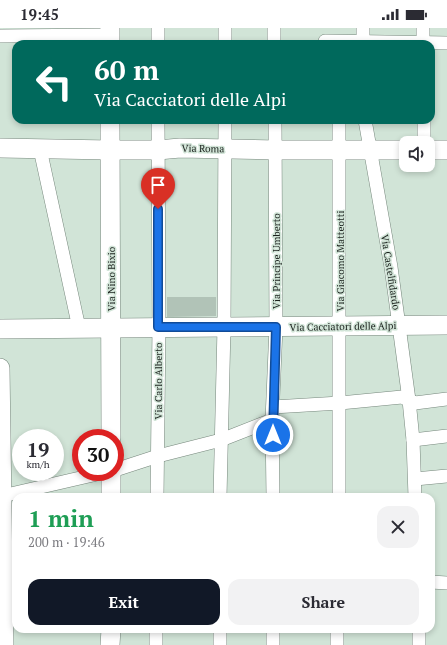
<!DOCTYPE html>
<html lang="en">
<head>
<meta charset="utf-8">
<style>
  body { margin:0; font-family:"PT Serif",serif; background:#f2f2f3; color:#2b2b33; height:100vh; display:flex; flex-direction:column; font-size:15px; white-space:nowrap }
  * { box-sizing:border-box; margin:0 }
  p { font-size:13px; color:#7c7c81 }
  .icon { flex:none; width:22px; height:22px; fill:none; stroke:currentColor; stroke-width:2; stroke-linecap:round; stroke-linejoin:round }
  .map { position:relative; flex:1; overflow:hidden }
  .panel { position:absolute; left:12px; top:465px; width:423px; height:140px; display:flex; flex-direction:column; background:#fff; border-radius:12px; box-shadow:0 2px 6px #0003 }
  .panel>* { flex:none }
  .top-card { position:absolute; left:12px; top:12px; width:423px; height:84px; border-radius:12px; box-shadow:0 2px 6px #0003; background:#00695c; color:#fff; overflow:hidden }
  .buttons { position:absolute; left:399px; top:108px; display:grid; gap:8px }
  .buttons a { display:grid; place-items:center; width:36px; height:36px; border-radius:8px; background:#fff; box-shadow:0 2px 6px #0003; font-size:20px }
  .speed { position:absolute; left:12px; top:401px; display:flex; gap:8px; font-size:20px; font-weight:700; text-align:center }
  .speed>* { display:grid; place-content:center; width:52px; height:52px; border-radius:50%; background:#fff; box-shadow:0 2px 6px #0003; line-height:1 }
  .speed small { font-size:10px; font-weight:400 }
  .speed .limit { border:6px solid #d22; background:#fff; color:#111 }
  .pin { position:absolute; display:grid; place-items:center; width:34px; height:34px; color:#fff; margin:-41px -17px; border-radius:50% 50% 50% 0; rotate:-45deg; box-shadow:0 0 4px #0007 }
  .pin .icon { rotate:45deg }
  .me { position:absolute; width:44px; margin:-22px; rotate:0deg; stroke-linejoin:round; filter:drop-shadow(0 0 3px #0008) }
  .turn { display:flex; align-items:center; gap:14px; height:84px; padding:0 16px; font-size:18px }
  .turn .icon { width:52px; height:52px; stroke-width:2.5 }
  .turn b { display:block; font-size:28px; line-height:34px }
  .round { display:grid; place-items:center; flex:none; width:42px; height:42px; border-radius:12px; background:#f2f2f3 }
  .headline { display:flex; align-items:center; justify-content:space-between; height:68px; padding:0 16px }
  h1 { font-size:24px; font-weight:700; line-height:30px; color:#1e9e55 }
  .button { display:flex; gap:8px; margin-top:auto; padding:8px 16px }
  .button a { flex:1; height:46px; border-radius:12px; background:#111827; color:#fff; font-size:16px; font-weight:700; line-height:46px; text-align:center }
  .button a+a { background:#f2f2f3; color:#2b2b33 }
  .status { display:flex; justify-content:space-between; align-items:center; height:28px; padding:0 20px; background:#fff; direction:ltr }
  .status svg { height:11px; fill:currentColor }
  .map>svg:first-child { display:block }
  .building { fill:#b1c3b7 }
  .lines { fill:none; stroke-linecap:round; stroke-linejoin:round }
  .street-casing { stroke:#76877c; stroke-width:14 }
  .secondary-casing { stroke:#76877c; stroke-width:20 }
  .street { stroke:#fff; stroke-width:13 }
  .secondary { stroke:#fff; stroke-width:19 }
  .route-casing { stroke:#114b97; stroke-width:10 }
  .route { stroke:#1a73e8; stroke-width:7 }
  .labels { text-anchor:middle; stroke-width:3; stroke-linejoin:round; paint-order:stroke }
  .street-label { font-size:10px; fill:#1b211d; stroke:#d1e4d7 }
</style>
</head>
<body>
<div class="status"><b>19:45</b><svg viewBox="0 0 49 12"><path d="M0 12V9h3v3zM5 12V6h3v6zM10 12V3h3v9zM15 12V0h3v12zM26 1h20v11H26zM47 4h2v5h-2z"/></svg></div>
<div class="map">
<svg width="447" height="617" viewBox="0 0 447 617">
  <rect width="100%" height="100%" fill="#d1e4d7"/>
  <polygon class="building" points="167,269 216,269 216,288 167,289"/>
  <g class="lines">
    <g class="street-casing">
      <g id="street">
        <polyline points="225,0 225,16"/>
        <polyline points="274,0 274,16"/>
        <polyline points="363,0 363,16"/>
        <polyline points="0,8 110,7"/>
        <polyline points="325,13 447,15"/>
        <polyline points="158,16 158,0"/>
        <polyline points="423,16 423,0"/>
        <polyline points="365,92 391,239 409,372 413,412 415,469"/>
        <polyline points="424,92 424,115"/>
        <polyline points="40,121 79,300"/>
        <polyline points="273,379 340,375 402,369 415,375 447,371"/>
        <polyline points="413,412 447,408"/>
        <polyline points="115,442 158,428 221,412 272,392"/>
        <polyline points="415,451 447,448"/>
        <polyline points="2,468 106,444"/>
        <polyline points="157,469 159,299 158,92"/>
        <polyline points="220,469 224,299 225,92"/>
        <polyline points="273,469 272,392 276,299 275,92"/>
        <polyline points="339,469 339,92"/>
        <polyline points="431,554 447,555"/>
        <polyline points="156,601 156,617"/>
        <polyline points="220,601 220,617"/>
        <polyline points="419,601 419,617"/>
        <polyline points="273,617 273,601"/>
        <polyline points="337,617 337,601"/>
      </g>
    </g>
    <g class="secondary-casing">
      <g id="secondary">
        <polyline points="110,0 110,16"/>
        <polyline points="110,92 111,410"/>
        <polyline points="0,120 110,122 158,122 180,120 276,122 406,122"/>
        <polyline points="428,122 447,122"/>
        <polyline points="0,301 447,297"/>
        <polyline points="0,340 4,617"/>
        <polyline points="111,469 111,444"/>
        <polyline points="110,617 111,601"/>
      </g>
    </g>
    <use href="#street" class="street"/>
    <use href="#secondary" class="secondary"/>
  </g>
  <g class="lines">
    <g class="route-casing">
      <polyline id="route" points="158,181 158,299 276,299 273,407"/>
    </g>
    <use href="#route" class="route"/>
  </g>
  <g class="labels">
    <g class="street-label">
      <text transform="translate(203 120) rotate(1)" y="4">Via Roma</text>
      <text transform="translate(276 233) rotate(-90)" y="4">Via Principe Umberto</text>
      <text transform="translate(340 233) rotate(-90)" y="4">Via Giacomo Matteotti</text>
      <text transform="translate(391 244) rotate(81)" y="4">Via Castelfidardo</text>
      <text transform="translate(111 251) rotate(-90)" y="4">Via Nino Bixio</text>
      <text transform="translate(343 298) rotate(-1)" y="4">Via Cacciatori delle Alpi</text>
      <text transform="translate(158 353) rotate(-90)" y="4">Via Carlo Alberto</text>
    </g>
  </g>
</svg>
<div class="buttons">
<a><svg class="icon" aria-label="sound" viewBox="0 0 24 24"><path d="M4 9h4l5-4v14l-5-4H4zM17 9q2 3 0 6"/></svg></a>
</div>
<div class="speed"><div>19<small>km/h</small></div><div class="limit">30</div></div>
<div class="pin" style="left:158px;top:181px;background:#d93025"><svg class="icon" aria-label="arrive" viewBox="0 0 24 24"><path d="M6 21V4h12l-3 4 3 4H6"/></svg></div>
<svg class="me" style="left:273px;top:407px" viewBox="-20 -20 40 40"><circle r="17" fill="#1a73e8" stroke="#fff" stroke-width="3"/><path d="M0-11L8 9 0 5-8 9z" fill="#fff"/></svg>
<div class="top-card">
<div class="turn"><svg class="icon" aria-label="left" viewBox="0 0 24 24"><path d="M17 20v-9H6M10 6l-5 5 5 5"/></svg><div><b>60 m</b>Via Cacciatori delle Alpi</div></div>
</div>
<section class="panel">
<div class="headline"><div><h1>1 min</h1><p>200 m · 19:46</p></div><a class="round"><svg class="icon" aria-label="close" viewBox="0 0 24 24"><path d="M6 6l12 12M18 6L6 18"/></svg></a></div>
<div class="button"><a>Exit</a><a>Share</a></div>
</section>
</div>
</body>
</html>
